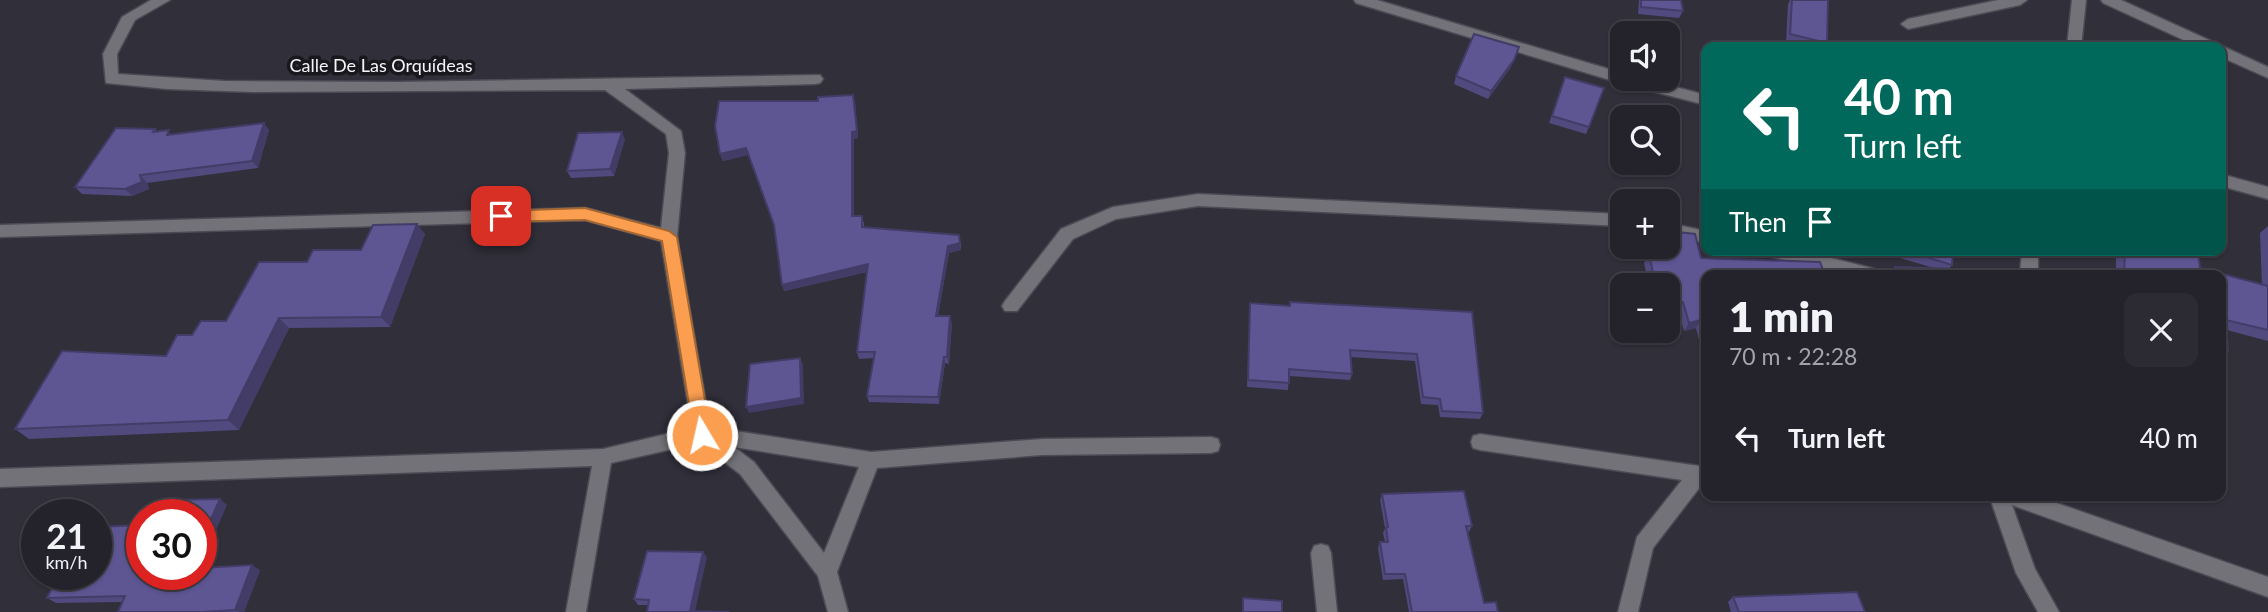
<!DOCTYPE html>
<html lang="en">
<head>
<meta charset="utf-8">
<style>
  body { margin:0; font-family:Lato,sans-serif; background:#2c2b34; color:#f1f3f6; height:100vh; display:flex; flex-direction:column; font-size:26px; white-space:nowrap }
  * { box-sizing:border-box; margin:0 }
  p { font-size:23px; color:#a3a4a9 }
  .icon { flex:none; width:38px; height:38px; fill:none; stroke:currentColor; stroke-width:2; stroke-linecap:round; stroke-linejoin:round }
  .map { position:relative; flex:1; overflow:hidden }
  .details { position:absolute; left:1701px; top:270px; width:525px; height:231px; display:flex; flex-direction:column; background:#24232c; border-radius:14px; box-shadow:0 2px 5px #0004,0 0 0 2px #414048 }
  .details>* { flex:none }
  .guide { position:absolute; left:1701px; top:42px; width:525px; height:214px; border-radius:14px; box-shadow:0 2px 5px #0004,0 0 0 2px #414048; background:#00695c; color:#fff; overflow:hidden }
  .buttons { position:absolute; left:1610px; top:21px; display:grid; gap:14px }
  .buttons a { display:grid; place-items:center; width:70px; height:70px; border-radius:14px; background:#24232c; box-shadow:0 2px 5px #0004,0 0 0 2px #414048; font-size:35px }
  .speed { position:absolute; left:21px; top:499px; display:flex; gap:14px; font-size:35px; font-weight:700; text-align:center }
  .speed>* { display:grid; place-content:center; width:91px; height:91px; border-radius:50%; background:#24232c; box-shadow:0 2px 5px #0004,0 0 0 2px #414048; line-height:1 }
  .speed small { font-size:18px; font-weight:400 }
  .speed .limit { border:10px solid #d22; background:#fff; color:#111 }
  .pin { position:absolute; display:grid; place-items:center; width:60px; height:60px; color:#fff; margin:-30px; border-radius:14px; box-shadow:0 4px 10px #0006 }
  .me { position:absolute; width:77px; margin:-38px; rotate:351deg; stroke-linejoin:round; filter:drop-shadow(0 0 5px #0008) }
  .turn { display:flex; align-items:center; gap:24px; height:147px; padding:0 28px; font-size:32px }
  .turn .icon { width:91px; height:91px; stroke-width:2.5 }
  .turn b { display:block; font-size:49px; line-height:60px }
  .then { display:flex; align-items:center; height:66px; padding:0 28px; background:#0003; gap:14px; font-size:26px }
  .round { display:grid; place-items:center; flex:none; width:74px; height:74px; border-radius:14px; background:#2c2b34 }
  .summary { display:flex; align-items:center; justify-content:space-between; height:119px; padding:0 28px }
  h1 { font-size:42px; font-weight:800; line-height:52px }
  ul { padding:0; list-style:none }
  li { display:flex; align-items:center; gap:21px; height:98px; padding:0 28px }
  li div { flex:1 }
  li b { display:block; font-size:26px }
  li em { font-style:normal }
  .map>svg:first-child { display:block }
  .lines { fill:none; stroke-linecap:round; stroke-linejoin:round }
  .minor-casing { stroke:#4b4b55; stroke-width:3 }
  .minor { fill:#727278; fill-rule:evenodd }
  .wall { fill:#514a7e }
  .shaded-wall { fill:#423c67 }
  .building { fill:#5e5693; stroke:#423c67; stroke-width:2 }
  .route { fill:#fb9e50; stroke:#a36734; stroke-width:2 }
  .labels { text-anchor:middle; stroke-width:7; stroke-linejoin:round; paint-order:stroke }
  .street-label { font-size:18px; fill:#f4f4fb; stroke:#18181d }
</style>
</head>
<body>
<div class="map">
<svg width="2268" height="612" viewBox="0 0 2268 612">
  <rect width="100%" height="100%" fill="#302f3a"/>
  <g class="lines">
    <g class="minor-casing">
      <g id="minor">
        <path d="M151,0H170L135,20L117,54L118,74L224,81L398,82L820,75L823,79L820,83L815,84L625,89L681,131L685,153L677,237L710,427L871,452L1042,439L1211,437L1218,439L1220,445L1218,451L1211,453L1042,455L877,468L837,572L848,612H828L818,576L740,474L699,443L611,463L586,612H566L592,466L0,487V469L603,449L692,428L661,241L585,220L0,237V225L585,208L661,228L669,153L666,134L605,90L253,92L167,89L106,83L103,54L122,17ZM734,447L859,467L824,553L754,462Z"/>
        <polygon points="1354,0 1377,0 1622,73 1622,79 1645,79 1706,95 1706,105 1620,83 1356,3"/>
        <polygon points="1998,0 2027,0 2020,5 1908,29 1901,24 1908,19"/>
        <polygon points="2072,0 2086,0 2081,47 2067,47"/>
        <polygon points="2101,0 2121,0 2268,67 2268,78 2221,57 2221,47 2199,47 2103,3"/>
        <polygon points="2221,174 2268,187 2268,199 2221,186"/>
        <polygon points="1198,194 1622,214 1622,226 1198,206 1116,219 1073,239 1017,311 1005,311 1002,306 1005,301 1061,229 1113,207"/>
        <polygon points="1668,223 1706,231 1706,243 1668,235"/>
        <polygon points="1765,250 1800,250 1871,268 1877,270 1879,275 1844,275 1773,257"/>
        <polygon points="2022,250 2038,250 2038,275 2020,275"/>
        <polygon points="1480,434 1706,467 1706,483 1703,483 1653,548 1638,612 1618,612 1637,537 1682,480 1480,450 1473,448 1471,442 1473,436"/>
        <polygon points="1989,495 2034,495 2268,577 2268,597 2012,505 2035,569 2059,612 2038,612 2016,573"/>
        <polygon points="1321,544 1328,546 1331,553 1337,612 1317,612 1311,553 1314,546"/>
      </g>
    </g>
    <use href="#minor" class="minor"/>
  </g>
  <g class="wall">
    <polygon points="1639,0 1681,0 1683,11 1679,18 1638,14"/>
    <polygon points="1790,0 1828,0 1827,43 1824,47 1810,47 1786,42 1788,4"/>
    <polygon points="1511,67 1488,99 1454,84 1456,76"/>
    <polygon points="1565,77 1604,88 1586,134 1549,123"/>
    <polygon points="855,102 858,138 854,139 854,216 864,222 864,227 961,242 961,250 949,253 938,316 952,323 949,364 945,363 939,404 869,402 867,396 874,358 859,359 857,352 867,272 784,291 774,225 748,155 723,161 720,154"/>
    <polygon points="155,129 158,132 172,134 269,130 258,168 147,183 149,189 132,196 82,194 75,187"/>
    <polygon points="625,139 614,176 571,178 567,171"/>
    <polygon points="2268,226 2268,341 2227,330 2228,351 2221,356 2221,275 2116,275 2116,255 2099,250 2198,250 2200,268 2262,285 2260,233"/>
    <polygon points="425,234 390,327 289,328 239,430 29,439 15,429 166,356 192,335 226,321 361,250"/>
    <polygon points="1660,247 1668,247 1706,275 1706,369 1696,328 1684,331 1678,310 1668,309 1668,285 1649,285 1644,263 1649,255 1663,256"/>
    <polygon points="1900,250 1953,250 1952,265 1949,269 1952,275 1890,275 1895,267 1934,268 1900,258"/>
    <polygon points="1290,302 1472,312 1483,413 1480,419 1440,417 1438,405 1421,404 1415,361 1350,357 1352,374 1350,380 1289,376 1288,390 1247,387 1250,303 1289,306"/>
    <polygon points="1382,494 1472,526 1469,532 1468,532 1484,603 1498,612 1409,612 1403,579 1383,580 1378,548 1380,542 1385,542 1383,533 1385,528 1380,500"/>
    <polygon points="707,557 647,612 648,605 638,605 634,599"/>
    <polygon points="260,570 244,612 118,612 122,602 56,603 47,598 142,574"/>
    <polygon points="1733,597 1865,612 1731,612 1728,602"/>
  </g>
  <g class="shaded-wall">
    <polygon points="1519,47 1511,67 1488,99 1491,91"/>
    <polygon points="853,95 855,102 858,138 854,139 854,223 852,216 852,132"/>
    <polygon points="264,123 269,130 258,168 252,161"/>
    <polygon points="622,132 625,139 614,176 610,169"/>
    <polygon points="746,148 748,155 723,161 720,154"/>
    <polygon points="140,175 147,183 149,189 132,196 125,189"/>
    <polygon points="417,224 425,234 390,327 381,317"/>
    <polygon points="959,235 961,250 949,253 937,323 936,316 948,246"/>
    <polygon points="868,264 870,271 784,291 782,285"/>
    <polygon points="950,316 952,323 949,364 947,357"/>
    <polygon points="279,318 289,328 239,430 228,420"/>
    <polygon points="1701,320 1696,328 1684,331 1689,323"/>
    <polygon points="944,357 945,363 939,404 938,397"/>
    <polygon points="800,358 803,365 804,404 749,413 746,407"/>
    <polygon points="220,499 227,505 201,565 201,541"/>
    <polygon points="703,552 707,557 695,612 690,611"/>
    <polygon points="252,565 260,570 244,612 238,612 235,610"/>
  </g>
  <g class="building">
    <polygon points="1641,0 1681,0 1683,11 1641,7"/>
    <polygon points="1792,0 1828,0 1827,43 1790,34"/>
    <polygon points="1474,34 1519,47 1514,60 1491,91 1456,76"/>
    <polygon points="1565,77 1604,88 1589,127 1552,116"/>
    <polygon points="853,95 857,131 852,132 852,216 862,216 862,227 959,235 960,243 948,246 936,316 950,316 947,357 944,357 938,397 867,396 875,352 857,352 868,264 782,285 774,225 746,148 720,154 715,126 719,101 818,101 818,97"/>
    <polygon points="264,123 252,161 140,175 142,182 125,189 75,187 116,128 155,129 153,132 169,130 167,135"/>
    <polygon points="622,132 610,169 567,171 578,133"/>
    <polygon points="417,224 381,317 279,318 228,420 15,429 62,351 166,356 177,335 192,335 201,321 226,321 259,262 307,262 313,250 361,250 373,225"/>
    <polygon points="1668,231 1695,234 1701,258 1820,262 1825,275 1706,275 1706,340 1701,320 1689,323 1683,302 1668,301 1668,285 1656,285 1649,255 1670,256 1667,247"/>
    <polygon points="1906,250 1953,250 1952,265 1906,251"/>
    <polygon points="2125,250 2198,250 2200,268 2268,286 2268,330 2226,320 2228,351 2221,348 2221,275 2124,275"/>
    <polygon points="1895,267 1952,269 1952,275 1895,275"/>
    <polygon points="1290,302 1472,312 1483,413 1442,411 1440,399 1423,397 1417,354 1350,350 1352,374 1289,369 1289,383 1248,380 1250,303 1290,306"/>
    <polygon points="800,358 801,398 746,407 750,364"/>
    <polygon points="1464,491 1472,526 1466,526 1484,603 1496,602 1498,612 1412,612 1405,574 1385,574 1380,542 1388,542 1386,528 1388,527 1382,494"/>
    <polygon points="220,499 201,541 201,514 163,514 170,500"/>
    <polygon points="142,525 142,574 201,574 201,568 252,565 235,610 203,612 118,612 125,596 47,598 59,574 96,574 96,527"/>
    <polygon points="647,551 703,552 690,611 729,612 647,612 649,600 634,599"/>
    <polygon points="1857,592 1865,612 1739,612 1733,597"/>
    <polygon points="1243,598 1282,601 1282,612 1243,612"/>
  </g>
  <polygon class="route" points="585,208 669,231 677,237 711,435 708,440 702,442 696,440 694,435 662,241 585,220 501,222 494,216 501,211"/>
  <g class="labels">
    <g class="street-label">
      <text x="381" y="72">Calle De Las Orquídeas</text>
    </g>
  </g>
</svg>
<div class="buttons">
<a><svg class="icon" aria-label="sound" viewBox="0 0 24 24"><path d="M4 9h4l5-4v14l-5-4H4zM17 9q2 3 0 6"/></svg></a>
<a><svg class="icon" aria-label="search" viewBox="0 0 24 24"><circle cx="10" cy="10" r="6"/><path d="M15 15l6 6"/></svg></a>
<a>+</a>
<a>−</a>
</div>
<div class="speed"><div>21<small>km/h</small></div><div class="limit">30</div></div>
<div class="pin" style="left:501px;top:216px;background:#d93025"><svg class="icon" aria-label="arrive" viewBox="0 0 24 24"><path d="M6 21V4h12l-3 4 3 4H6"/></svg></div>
<svg class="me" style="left:702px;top:435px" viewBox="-20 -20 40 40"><circle r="17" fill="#fb9e50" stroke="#fff" stroke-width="3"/><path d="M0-11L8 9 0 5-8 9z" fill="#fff"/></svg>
<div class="guide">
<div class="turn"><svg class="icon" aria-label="left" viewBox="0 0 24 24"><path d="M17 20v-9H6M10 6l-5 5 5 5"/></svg><div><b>40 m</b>Turn left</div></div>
<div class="then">Then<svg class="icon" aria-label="arrive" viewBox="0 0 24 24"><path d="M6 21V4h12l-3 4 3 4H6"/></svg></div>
</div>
<section class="details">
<div class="summary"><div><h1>1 min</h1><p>70 m · 22:28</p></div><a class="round"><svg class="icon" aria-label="close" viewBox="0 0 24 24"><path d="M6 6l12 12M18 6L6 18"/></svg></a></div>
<ul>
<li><svg class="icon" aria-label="left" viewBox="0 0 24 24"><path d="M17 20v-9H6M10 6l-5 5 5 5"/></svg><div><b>Turn left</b></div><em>40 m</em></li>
</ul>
</section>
</div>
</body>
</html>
